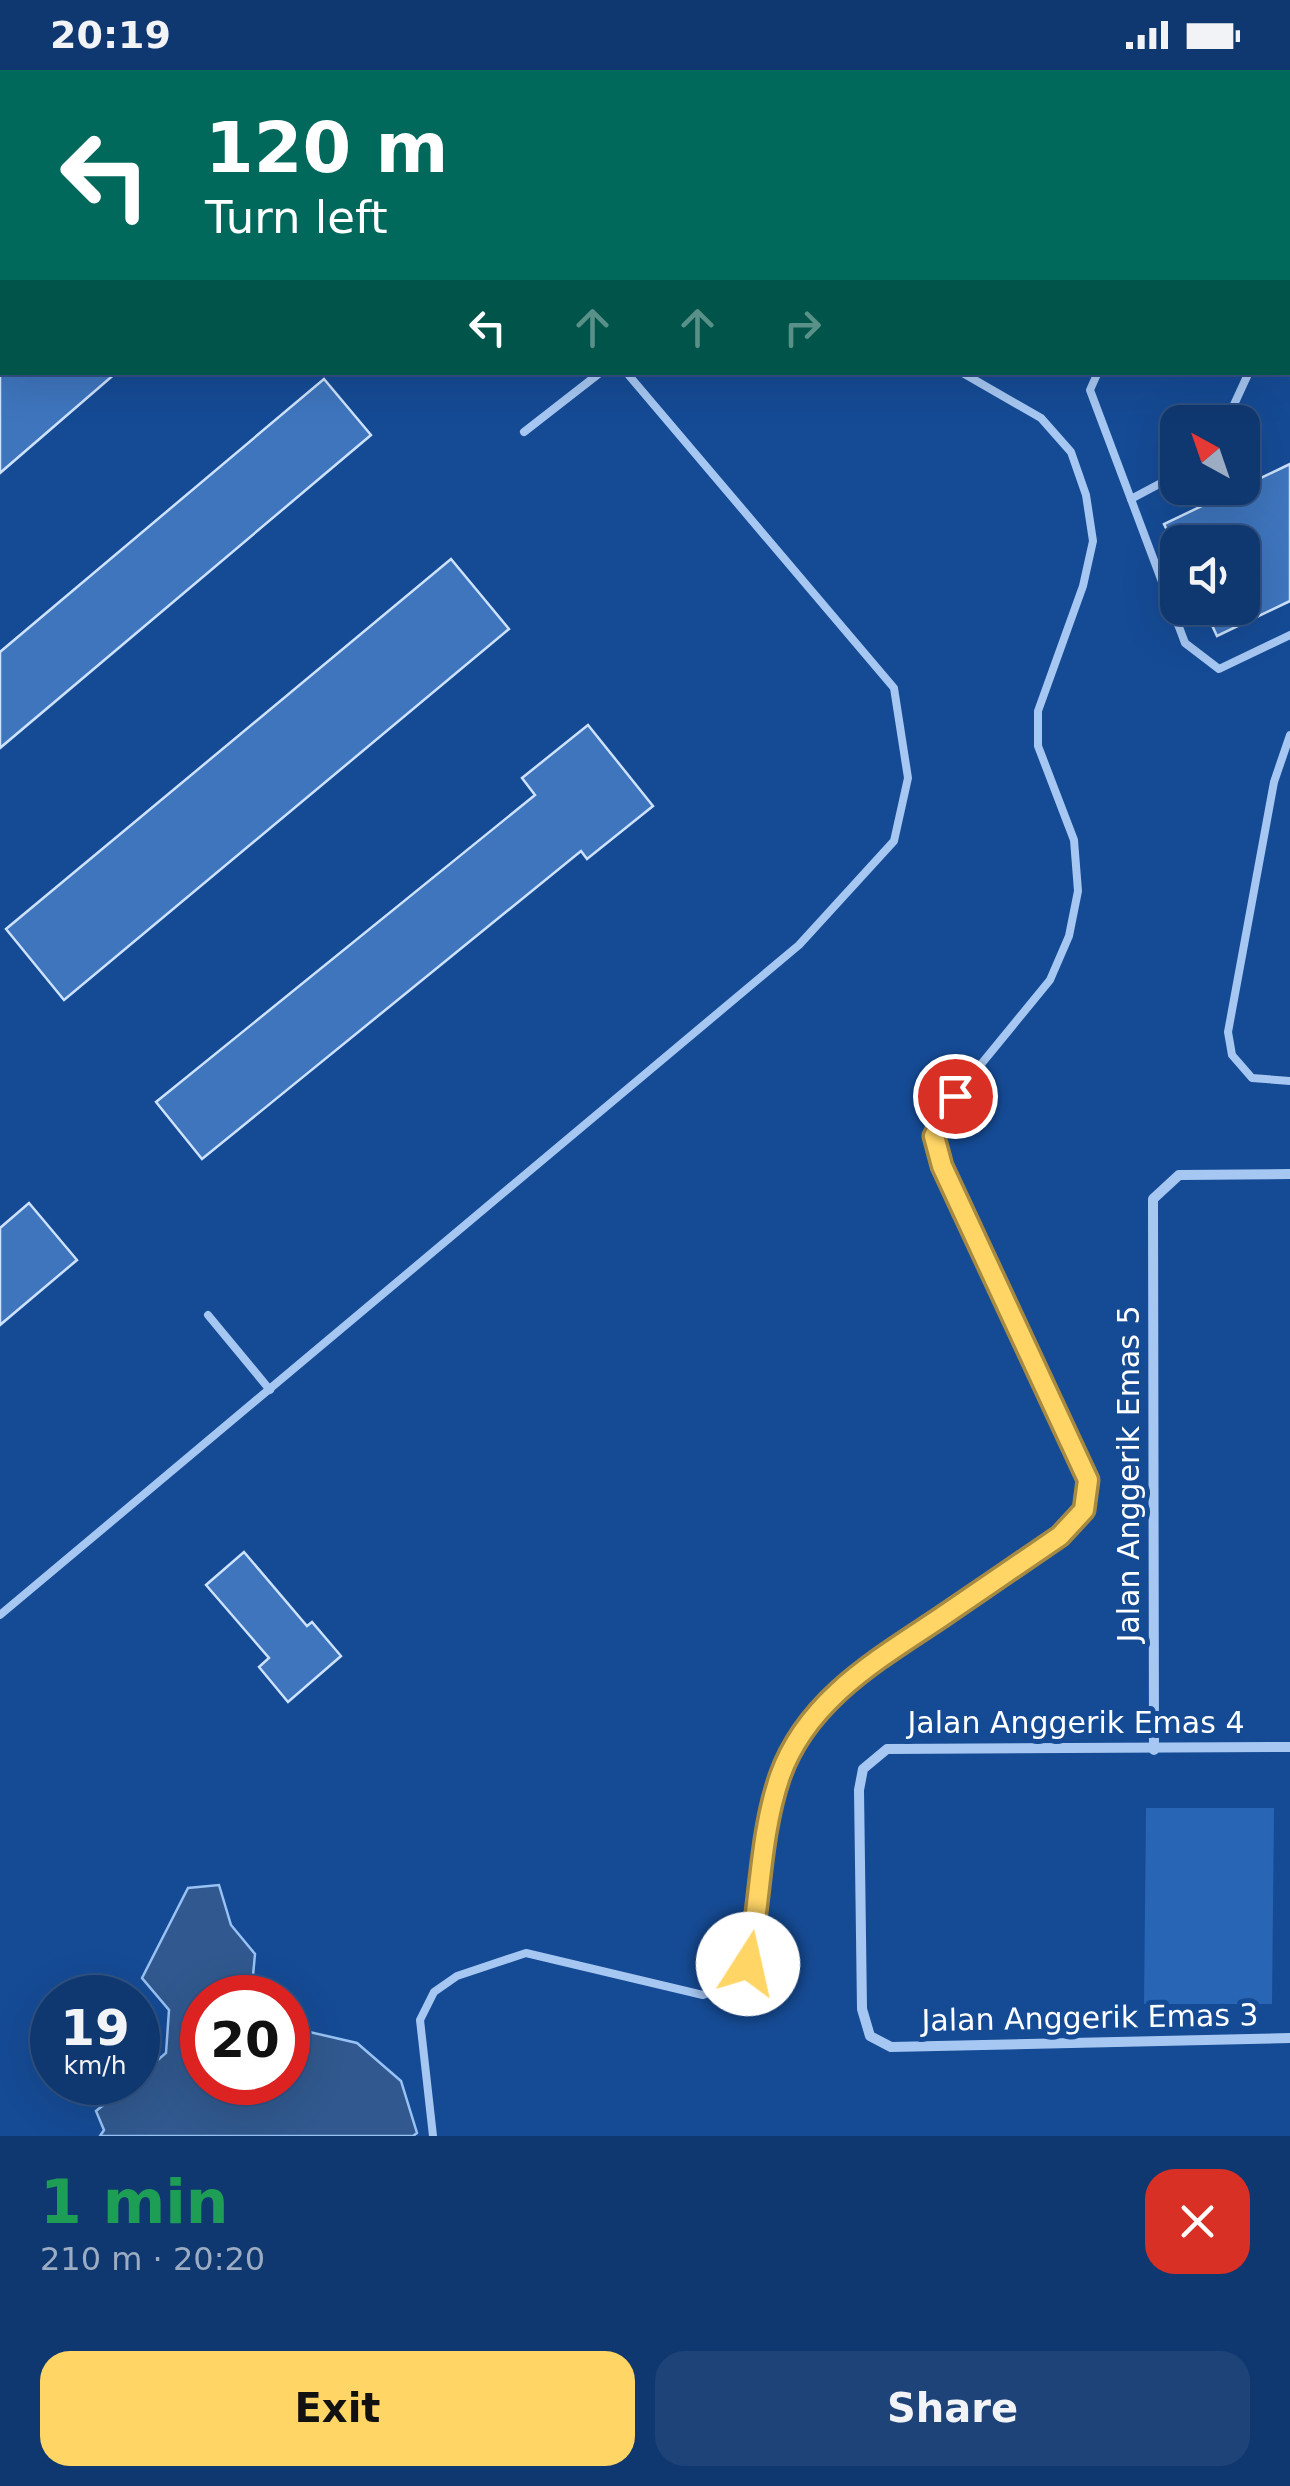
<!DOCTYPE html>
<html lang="en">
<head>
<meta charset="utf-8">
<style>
  body { margin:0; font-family:"DejaVu Sans",sans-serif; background:#1e4378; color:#f1f3f6; height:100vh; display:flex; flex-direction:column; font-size:38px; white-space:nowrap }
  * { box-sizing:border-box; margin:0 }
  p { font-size:32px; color:#9cacc3 }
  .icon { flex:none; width:55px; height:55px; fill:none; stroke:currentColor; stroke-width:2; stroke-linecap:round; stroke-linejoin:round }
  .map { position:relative; height:2066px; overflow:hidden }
  .sheet { display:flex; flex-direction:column; background:#103870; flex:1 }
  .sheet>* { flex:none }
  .guide { position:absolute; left:0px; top:0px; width:1290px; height:305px; box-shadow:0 10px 40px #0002,0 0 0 2px #305283; background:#00695c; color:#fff; overflow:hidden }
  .needle { width:65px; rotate:320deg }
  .controls { position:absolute; left:1160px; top:335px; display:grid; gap:20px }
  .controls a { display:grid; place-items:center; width:100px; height:100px; border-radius:20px; background:#103870; box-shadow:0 10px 40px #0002,0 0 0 2px #305283; font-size:50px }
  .speed { position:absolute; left:30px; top:1905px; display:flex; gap:20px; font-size:50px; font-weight:700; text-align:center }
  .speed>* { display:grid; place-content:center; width:130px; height:130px; border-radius:50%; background:#103870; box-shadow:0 10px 40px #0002,0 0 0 2px #305283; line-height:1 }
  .speed small { font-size:25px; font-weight:400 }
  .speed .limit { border:15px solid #d22; background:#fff; color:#111 }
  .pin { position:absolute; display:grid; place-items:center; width:85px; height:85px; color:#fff; margin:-42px; border:5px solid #fff; border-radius:50%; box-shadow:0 2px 10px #0007 }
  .me { position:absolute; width:110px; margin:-55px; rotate:10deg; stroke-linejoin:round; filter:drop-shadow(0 0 8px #0008) }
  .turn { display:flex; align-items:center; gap:35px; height:210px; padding:0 40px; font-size:45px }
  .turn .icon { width:130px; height:130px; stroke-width:2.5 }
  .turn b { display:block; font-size:70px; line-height:85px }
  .lanes { display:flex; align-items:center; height:95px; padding:0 40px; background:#0003; justify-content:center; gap:50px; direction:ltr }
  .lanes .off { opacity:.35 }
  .round { display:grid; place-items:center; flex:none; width:105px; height:105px; border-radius:30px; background:#1e4378 }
  .summary { display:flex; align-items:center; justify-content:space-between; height:170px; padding:0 40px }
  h1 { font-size:60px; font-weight:700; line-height:75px; color:#1e9e55 }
  .cta { display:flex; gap:20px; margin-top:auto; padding:20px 40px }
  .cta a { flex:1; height:115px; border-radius:30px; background:#ffd566; color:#111; font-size:40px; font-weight:700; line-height:115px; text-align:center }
  .cta a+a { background:#1e4378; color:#f1f3f6 }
  .status { display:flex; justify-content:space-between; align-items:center; height:70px; padding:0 50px; background:#103870; direction:ltr }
  .status svg { height:28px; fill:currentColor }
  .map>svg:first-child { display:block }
  .green { fill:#2865b4 }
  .water { fill:#31598f; stroke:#98c2f4; stroke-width:2.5 }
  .building { fill:#3e75bd; stroke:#cde2fc; stroke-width:2.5 }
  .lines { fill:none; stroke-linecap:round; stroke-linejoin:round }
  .lane { stroke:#a6c7f2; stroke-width:8 }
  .street { stroke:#a6c7f2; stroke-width:10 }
  .route-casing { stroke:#a68a42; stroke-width:25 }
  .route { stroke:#ffd566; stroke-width:18 }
  .labels { text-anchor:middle; stroke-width:10; stroke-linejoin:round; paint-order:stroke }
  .street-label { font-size:30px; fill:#fff; stroke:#154b95 }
</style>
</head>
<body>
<div class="status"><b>20:19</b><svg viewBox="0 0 49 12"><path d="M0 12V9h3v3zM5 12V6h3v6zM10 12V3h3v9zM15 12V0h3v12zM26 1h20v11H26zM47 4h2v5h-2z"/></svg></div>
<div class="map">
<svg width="1290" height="2066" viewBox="0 0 1290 2066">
  <rect width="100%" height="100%" fill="#154b95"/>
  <polygon class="green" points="1146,1738 1274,1738 1272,1934 1144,1934"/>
  <polygon class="water" points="219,1815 231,1855 255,1884 251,1927 202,1928 202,2012 288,2012 288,1957 357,1973 401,2011 417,2063 413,2066 100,2066 104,2060 96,2041 131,2013 138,2012 138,2007 166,1983 169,1940 142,1908 188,1818"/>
  <g class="building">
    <polygon points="645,0 689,0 690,2 646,2"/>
    <polygon points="718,0 772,0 773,2 713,2"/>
    <polygon points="5,302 117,302 0,403 0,306"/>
    <polygon points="324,309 371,365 0,678 0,582"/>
    <polygon points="1290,394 1290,531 1217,566 1204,538 1242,538 1242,472 1178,472 1178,483 1164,454"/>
    <polygon points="451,489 509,559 64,930 6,859"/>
    <polygon points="588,655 653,736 587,789 581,781 202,1089 156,1032 535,725 522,708"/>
    <polygon points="29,1133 77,1190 0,1255 0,1158"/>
    <polygon points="244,1482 307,1556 312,1552 341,1586 288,1632 259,1597 269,1588 206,1515"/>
  </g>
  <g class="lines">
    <g class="lane">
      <polyline points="376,0 378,2"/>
      <polyline points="975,0 977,2"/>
      <polyline points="76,2 79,0"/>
      <polyline points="1205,2 1210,0"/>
      <polyline points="0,6 2,8"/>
      <polyline points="0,67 2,65"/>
      <polyline points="1288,118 1290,117"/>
      <polyline points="1288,184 1290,182"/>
      <polyline points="1098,302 1090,320 1185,573 1219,599 1290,565"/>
      <polyline points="1226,352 1249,302"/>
      <polyline points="524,362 601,302"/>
      <polyline points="1131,429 1178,404"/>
      <polyline points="1290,665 1274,712 1228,962 1232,985 1252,1008 1290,1011"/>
      <polyline points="208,1245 270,1320"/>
      <polyline points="0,1545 799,875 894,771 908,708 894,618 626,302"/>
      <polyline points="433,2066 420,1950 434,1922 457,1906 526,1883 703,1925 730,1914 748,1894 755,1860 766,1759 781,1703 809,1650 848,1610 1060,1466 1084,1440 1088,1410 943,1096 934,1066 955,1026 1050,910 1069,866 1078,821 1074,770 1038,676 1038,641 1083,516 1093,471 1086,425 1071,382 1041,348 961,302"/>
    </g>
    <g class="street">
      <polyline points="1290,1677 887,1679 863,1699 859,1720 862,1939 870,1966 891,1977 1290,1968"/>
      <polyline points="1154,1680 1153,1129 1179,1105 1290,1104"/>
    </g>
  </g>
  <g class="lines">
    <g class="route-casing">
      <path id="route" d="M748,1894C761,1832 759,1767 780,1706C807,1630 877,1590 940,1548C980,1521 1020,1493 1060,1466L1084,1440L1088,1410L942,1096L934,1066L955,1026"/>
    </g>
    <use href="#route" class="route"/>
  </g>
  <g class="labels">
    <g class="street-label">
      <text transform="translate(1129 1404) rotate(-90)" y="10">Jalan Anggerik Emas 5</text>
      <text x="1076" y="1663">Jalan Anggerik Emas 4</text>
      <text transform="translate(1090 1948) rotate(-1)" y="10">Jalan Anggerik Emas 3</text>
    </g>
  </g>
</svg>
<div class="controls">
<a><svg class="needle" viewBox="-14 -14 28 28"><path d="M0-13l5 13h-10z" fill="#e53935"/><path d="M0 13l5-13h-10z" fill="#9cacc3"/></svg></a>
<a><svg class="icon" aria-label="sound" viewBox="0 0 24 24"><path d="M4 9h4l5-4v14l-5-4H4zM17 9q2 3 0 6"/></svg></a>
</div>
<div class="speed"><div>19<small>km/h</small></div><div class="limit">20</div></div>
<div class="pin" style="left:955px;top:1026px;background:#d93025"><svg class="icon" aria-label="arrive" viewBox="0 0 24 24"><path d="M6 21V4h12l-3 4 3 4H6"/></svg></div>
<svg class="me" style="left:748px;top:1894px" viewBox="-20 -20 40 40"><circle r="19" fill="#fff"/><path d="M0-13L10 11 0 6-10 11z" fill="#ffd566"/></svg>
<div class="guide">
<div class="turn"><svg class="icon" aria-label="left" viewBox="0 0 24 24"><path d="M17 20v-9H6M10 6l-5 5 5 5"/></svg><div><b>120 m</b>Turn left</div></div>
<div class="lanes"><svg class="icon" aria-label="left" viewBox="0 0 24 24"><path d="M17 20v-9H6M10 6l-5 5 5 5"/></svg><svg class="icon off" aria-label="ahead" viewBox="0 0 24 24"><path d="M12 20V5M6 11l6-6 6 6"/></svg><svg class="icon off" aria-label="ahead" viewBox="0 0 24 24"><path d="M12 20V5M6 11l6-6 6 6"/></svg><svg class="icon off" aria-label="right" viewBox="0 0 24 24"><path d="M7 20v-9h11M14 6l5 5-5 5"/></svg></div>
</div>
</div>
<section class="sheet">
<div class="summary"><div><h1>1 min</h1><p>210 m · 20:20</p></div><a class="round" style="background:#d93025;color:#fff"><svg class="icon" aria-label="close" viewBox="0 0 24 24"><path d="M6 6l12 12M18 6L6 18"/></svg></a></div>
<div class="cta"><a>Exit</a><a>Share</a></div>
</section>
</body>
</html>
